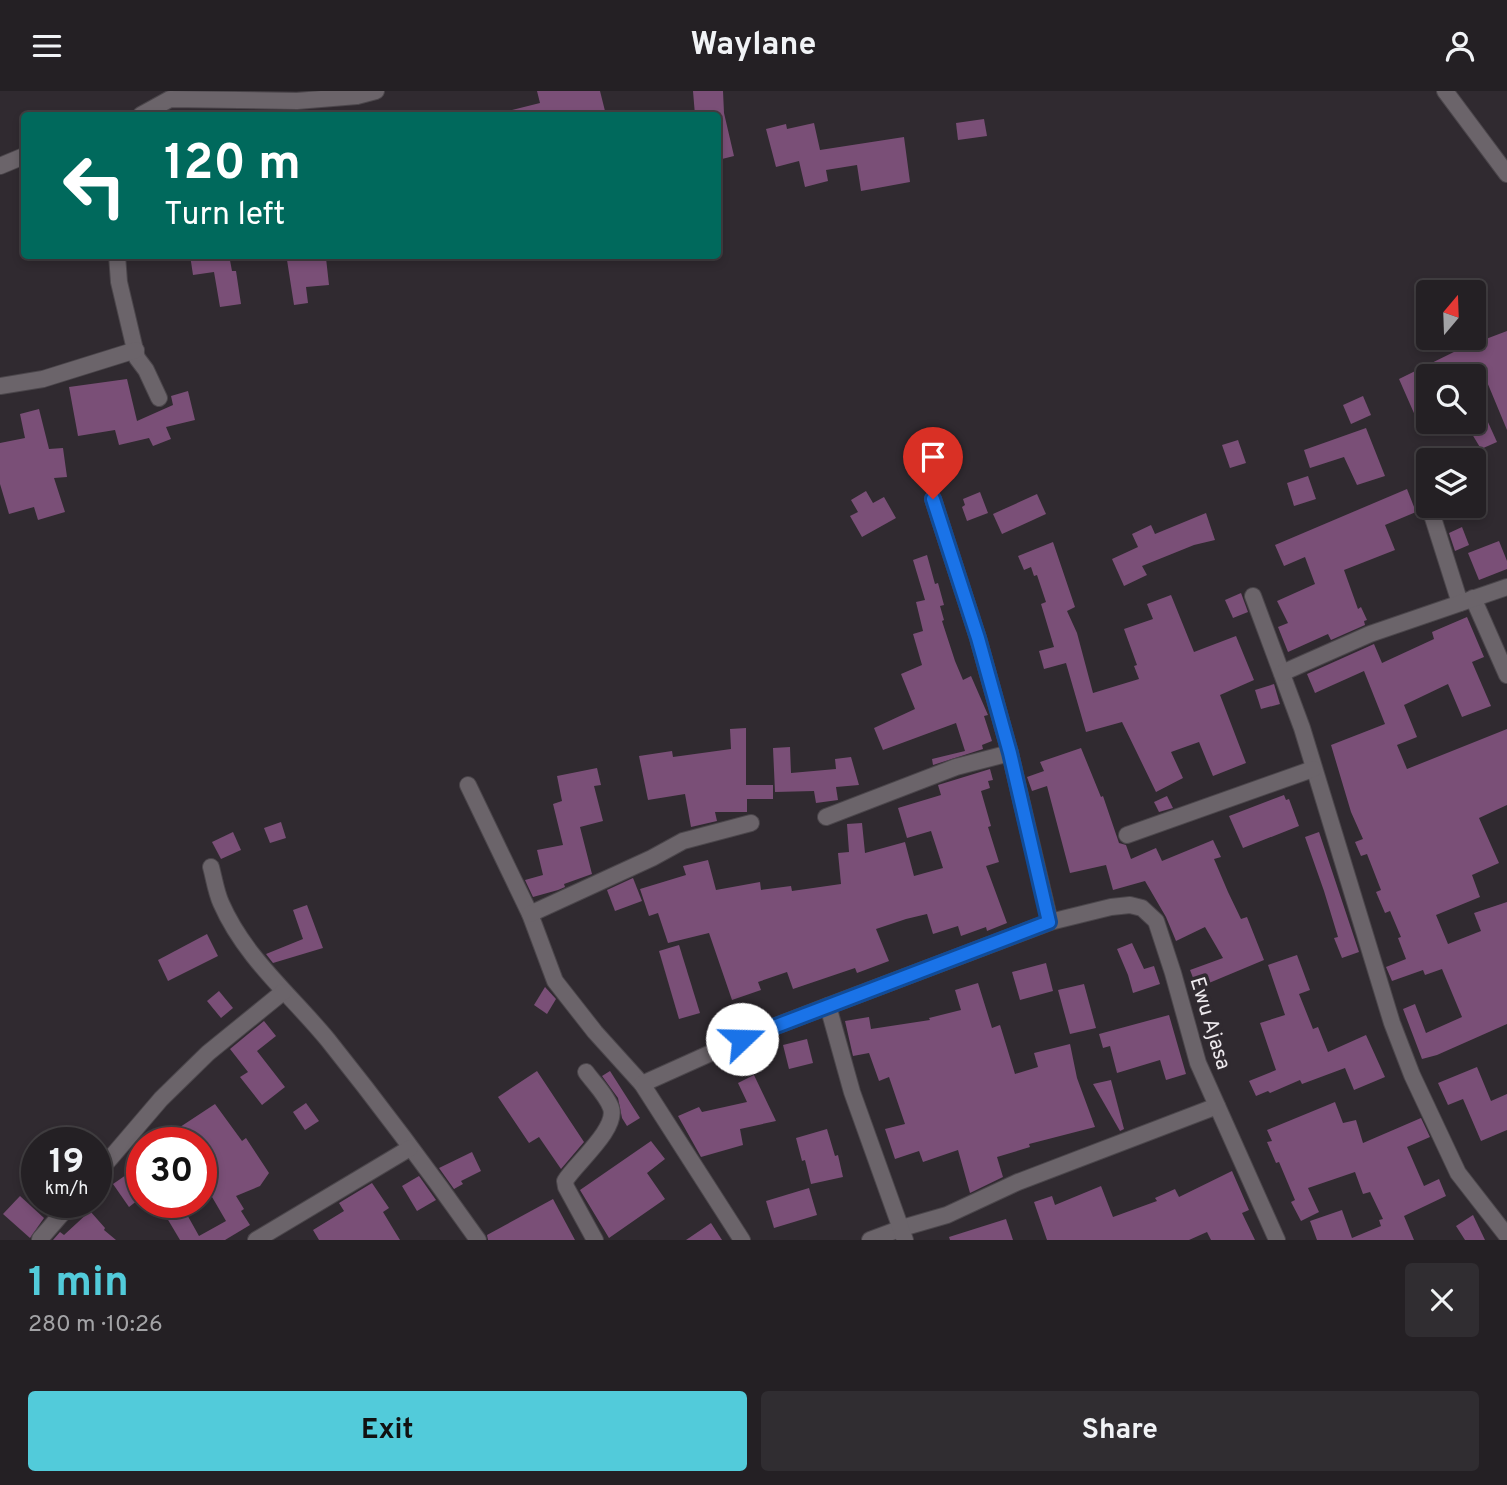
<!DOCTYPE html>
<html lang="en">
<head>
<meta charset="utf-8">
<style>
  body { margin:0; font-family:Overpass,sans-serif; background:#302d31; color:#f1f3f6; height:100vh; display:flex; flex-direction:column; font-size:26px; white-space:nowrap }
  * { box-sizing:border-box; margin:0 }
  p { font-size:23px; color:#a3a3a6 }
  .icon { flex:none; width:38px; height:38px; fill:none; stroke:currentColor; stroke-width:2; stroke-linecap:round; stroke-linejoin:round }
  .map { position:relative; height:1149px; overflow:hidden }
  .drawer { display:flex; flex-direction:column; background:#242024; flex:1 }
  .drawer>* { flex:none }
  .top-card { position:absolute; left:21px; top:21px; width:700px; height:147px; border-radius:7px; box-shadow:0 4px 10px #0003,0 0 0 2px #413e41; background:#00695c; color:#fff; overflow:hidden }
  .needle { width:46px; rotate:19deg }
  .tools { position:absolute; left:1416px; top:189px; display:grid; gap:14px }
  .tools a { display:grid; place-items:center; width:70px; height:70px; border-radius:7px; background:#242024; box-shadow:0 4px 10px #0003,0 0 0 2px #413e41; font-size:35px }
  .speed { position:absolute; left:21px; top:1036px; display:flex; gap:14px; font-size:35px; font-weight:700; text-align:center }
  .speed>* { display:grid; place-content:center; width:91px; height:91px; border-radius:50%; background:#242024; box-shadow:0 4px 10px #0003,0 0 0 2px #413e41; line-height:1 }
  .speed small { font-size:18px; font-weight:400 }
  .speed .limit { border:10px solid #d22; background:#fff; color:#111 }
  .pin { position:absolute; display:grid; place-items:center; width:60px; height:60px; color:#fff; margin:-72px -30px; border-radius:50% 50% 50% 0; rotate:-45deg; box-shadow:0 0 7px #0007 }
  .pin .icon { rotate:45deg }
  .me { position:absolute; width:77px; margin:-38px; rotate:69deg; stroke-linejoin:round; filter:drop-shadow(0 0 5px #0008) }
  .turn { display:flex; align-items:center; gap:24px; height:147px; padding:0 28px; font-size:32px }
  .turn .icon { width:91px; height:91px; stroke-width:2.5 }
  .turn b { display:block; font-size:49px; line-height:60px }
  .round { display:grid; place-items:center; flex:none; width:74px; height:74px; border-radius:7px; background:#302d31 }
  .headline { display:flex; align-items:center; justify-content:space-between; height:119px; padding:0 28px }
  h1 { font-size:42px; font-weight:700; line-height:52px; color:#52cbda }
  .cta { display:flex; gap:14px; margin-top:auto; padding:14px 28px }
  .cta a { flex:1; height:80px; border-radius:7px; background:#52cbda; color:#111; font-size:28px; font-weight:700; line-height:80px; text-align:center }
  .cta a+a { background:#302d31; color:#f1f3f6 }
  header { display:flex; justify-content:space-between; align-items:center; height:91px; padding:0 28px; background:#242024; font-size:32px; font-weight:700 }
  .map>svg:first-child { display:block }
  .building { fill:#7a4f77 }
  .lines { fill:none; stroke-linecap:round; stroke-linejoin:round }
  .minor-casing { stroke:#4b464b; stroke-width:18 }
  .minor { stroke:#6b646a; stroke-width:16 }
  .route-casing { stroke:#114b97; stroke-width:18 }
  .route { stroke:#1a73e8; stroke-width:12 }
  .labels { text-anchor:middle; stroke-width:7; stroke-linejoin:round; paint-order:stroke }
  .street-label { font-size:21px; fill:#ede9ed; stroke:#302a30 }
</style>
</head>
<body>
<header><svg class="icon" aria-label="menu" viewBox="0 0 24 24"><path d="M4 6h16M4 12h16M4 18h16"/></svg>Waylane<svg class="icon" aria-label="person" viewBox="0 0 24 24"><circle cx="12" cy="8" r="4"/><path d="M4 21q1-7 8-7t8 7"/></svg></header>
<div class="map">
<svg width="1507" height="1149" viewBox="0 0 1507 1149">
  <rect width="100%" height="100%" fill="#302a30"/>
  <g class="building">
    <polygon points="537,0 600,0 606,24 513,24 512,19 540,12"/>
    <polygon points="693,0 723,0 724,22 734,65 718,69 718,22 695,24"/>
    <polygon points="984,28 987,45 958,49 956,32"/>
    <polygon points="814,32 820,59 904,46 910,91 861,100 857,74 826,79 828,90 805,96 799,70 776,76 766,38 786,33 787,38"/>
    <polygon points="190,164 229,164 232,180 236,180 241,213 220,216 214,181 193,184"/>
    <polygon points="302,167 303,170 326,167 329,194 306,196 308,212 294,214 287,169"/>
    <polygon points="1507,240 1507,339 1480,274 1456,285 1428,285 1428,323 1417,329 1399,288 1462,257"/>
    <polygon points="127,288 137,330 173,314 171,305 188,300 195,329 166,336 171,348 153,355 149,347 119,354 115,339 78,345 69,296"/>
    <polygon points="1363,305 1371,324 1351,333 1343,314"/>
    <polygon points="39,318 49,358 63,357 67,386 54,387 65,421 38,429 34,416 9,423 0,393 0,352 25,347 20,323"/>
    <polygon points="1487,329 1497,351 1481,358 1469,338"/>
    <polygon points="1366,337 1385,385 1357,394 1344,366 1310,377 1304,359"/>
    <polygon points="1238,349 1246,372 1230,377 1222,354"/>
    <polygon points="1308,385 1316,408 1294,415 1287,392"/>
    <polygon points="1407,398 1416,421 1385,434 1395,459 1344,479 1358,518 1361,516 1367,529 1364,530 1365,534 1331,549 1328,543 1288,561 1278,536 1288,532 1277,510 1315,493 1305,466 1284,475 1275,454"/>
    <polygon points="866,400 873,412 884,406 896,427 862,446 850,425 858,421 851,409"/>
    <polygon points="980,401 988,422 967,430 962,416 965,414 963,408"/>
    <polygon points="1037,403 1046,423 1002,443 993,423"/>
    <polygon points="1206,422 1215,449 1194,454 1142,475 1147,484 1124,495 1112,468 1138,456 1132,443 1151,434 1155,443"/>
    <polygon points="1462,436 1469,454 1455,460 1449,442"/>
    <polygon points="1499,450 1507,470 1507,478 1479,489 1468,462"/>
    <polygon points="1053,451 1075,516 1067,520 1077,542 1093,602 1139,588 1134,575 1137,574 1124,538 1153,528 1147,513 1171,504 1194,561 1236,545 1254,589 1220,604 1246,672 1213,685 1199,651 1171,661 1183,687 1156,701 1122,631 1086,641 1066,572 1044,578 1039,560 1054,556 1041,513 1046,511 1037,484 1034,485 1031,476 1024,479 1018,465"/>
    <polygon points="927,464 935,493 938,492 944,514 940,515 944,529 942,530 955,570 963,589 971,585 988,624 984,625 992,650 982,654 983,658 933,674 932,668 965,660 956,632 883,659 874,637 915,618 901,583 922,574 913,543 923,540 916,511 925,509 913,469"/>
    <polygon points="1241,502 1248,521 1233,527 1225,509"/>
    <polygon points="1467,526 1484,566 1472,571 1491,615 1462,626 1448,593 1404,614 1417,646 1397,654 1407,678 1507,638 1507,714 1479,727 1499,772 1472,784 1480,806 1436,824 1448,853 1481,840 1474,822 1507,811 1507,933 1437,964 1422,968 1403,918 1415,913 1426,942 1462,926 1442,878 1425,884 1423,879 1392,890 1386,876 1406,868 1398,847 1401,846 1390,820 1385,822 1376,801 1381,799 1367,763 1361,765 1355,751 1363,748 1351,721 1331,654 1385,633 1364,580 1315,602 1307,583 1374,553 1382,572 1434,548 1432,541"/>
    <polygon points="1274,593 1280,613 1261,618 1255,599"/>
    <polygon points="746,637 746,694 773,694 773,708 747,708 747,721 715,721 717,730 691,736 685,703 648,709 639,665 672,660 673,666 731,658 730,638"/>
    <polygon points="790,656 791,682 836,678 835,668 851,666 859,694 836,696 838,709 816,712 814,700 775,701 773,657"/>
    <polygon points="1081,657 1101,706 1103,705 1119,752 1126,754 1131,768 1156,757 1162,770 1213,749 1221,766 1214,768 1228,801 1241,828 1247,826 1264,869 1197,897 1190,879 1223,867 1205,836 1176,850 1166,826 1145,790 1113,799 1106,774 1070,782 1047,695 1032,700 1027,686 1044,680 1040,671"/>
    <polygon points="597,677 601,694 594,695 603,730 580,736 592,783 564,793 565,796 558,799 533,806 525,789 543,784 537,759 563,754 553,713 562,710 557,685"/>
    <polygon points="990,678 993,689 988,690 990,697 981,700 991,735 988,736 999,771 986,775 1007,832 987,840 986,836 961,845 958,835 933,843 927,823 906,828 876,838 889,870 857,882 855,877 793,898 787,881 758,891 761,899 732,909 709,842 668,852 658,822 649,825 640,798 686,784 683,775 708,769 716,799 760,791 761,799 791,795 792,800 841,793 838,762 849,761 847,733 862,732 865,762 905,751 914,785 943,777 931,740 907,747 898,717 941,704 938,694"/>
    <polygon points="1284,704 1286,709 1289,708 1299,735 1243,757 1229,725"/>
    <polygon points="1167,705 1173,717 1159,721 1154,711"/>
    <polygon points="281,731 286,747 270,752 264,737"/>
    <polygon points="233,741 241,759 221,768 212,751"/>
    <polygon points="1319,741 1359,861 1342,867 1334,847 1338,846 1324,800 1305,746"/>
    <polygon points="633,787 642,810 615,820 607,799"/>
    <polygon points="307,814 323,857 273,872 266,863 303,848 293,819"/>
    <polygon points="207,843 218,865 168,890 158,869"/>
    <polygon points="1132,852 1144,878 1154,875 1160,893 1133,902 1128,884 1117,858"/>
    <polygon points="679,854 700,922 679,928 659,860"/>
    <polygon points="1297,864 1310,899 1299,903 1313,938 1318,936 1328,961 1366,944 1385,986 1354,999 1345,977 1302,993 1300,989 1270,1002 1268,1000 1256,1005 1249,990 1276,979 1260,932 1285,924 1268,874"/>
    <polygon points="1046,872 1053,900 1020,909 1012,881"/>
    <polygon points="978,892 992,937 1000,934 1015,983 1038,976 1034,962 1070,953 1077,987 1095,1036 1029,1053 1030,1056 997,1066 1003,1086 970,1102 958,1059 923,1071 919,1060 895,1068 885,1038 905,1033 889,986 879,990 869,962 853,965 845,930 869,926 871,938 930,929 929,927 961,919 955,899"/>
    <polygon points="1084,893 1096,937 1070,943 1058,899"/>
    <polygon points="545,896 556,908 547,923 534,914"/>
    <polygon points="219,900 233,917 221,927 207,910"/>
    <polygon points="1169,924 1186,983 1166,989 1160,969 1117,982 1110,955 1103,957 1099,943"/>
    <polygon points="264,930 276,945 257,960 285,996 262,1014 240,986 248,981 230,958"/>
    <polygon points="807,948 813,972 789,978 783,954"/>
    <polygon points="1477,976 1491,1010 1507,1003 1507,1039 1481,1050 1463,1008 1448,1014 1438,992"/>
    <polygon points="537,980 584,1051 561,1078 539,1046 529,1052 498,1006"/>
    <polygon points="610,980 640,1027 627,1035 622,1027 618,1007 602,985"/>
    <polygon points="754,984 776,1030 740,1038 743,1054 701,1066 678,1025 699,1016 702,1021 747,1011 738,992"/>
    <polygon points="1111,989 1124,1038 1120,1040 1093,993"/>
    <polygon points="1335,1011 1343,1032 1356,1029 1363,1052 1421,1027 1430,1046 1407,1056 1424,1095 1439,1088 1446,1105 1404,1125 1414,1149 1317,1149 1310,1130 1342,1119 1352,1147 1381,1135 1379,1129 1383,1128 1370,1101 1363,1103 1355,1081 1308,1097 1319,1121 1301,1130 1291,1111 1295,1109 1279,1071 1276,1072 1267,1051 1272,1050 1267,1039"/>
    <polygon points="306,1012 319,1030 305,1039 293,1021"/>
    <polygon points="215,1013 242,1050 246,1047 269,1082 260,1095 236,1105 244,1118 241,1120 250,1134 225,1149 180,1149 161,1117 171,1111 180,1111 199,1145 226,1130 201,1087 201,1052 182,1052 174,1040"/>
    <polygon points="827,1038 835,1065 838,1064 843,1086 811,1093 805,1069 802,1070 796,1047"/>
    <polygon points="651,1050 665,1068 647,1082 665,1108 609,1147 580,1099"/>
    <polygon points="472,1061 481,1080 461,1090 463,1093 454,1098 439,1077"/>
    <polygon points="142,1073 142,1106 129,1116 113,1093"/>
    <polygon points="1232,1080 1249,1119 1242,1122 1255,1149 1211,1149 1207,1141 1189,1149 1047,1149 1034,1111 1052,1105 1055,1114 1101,1095 1113,1126 1157,1110 1155,1107 1175,1098 1179,1106"/>
    <polygon points="419,1085 436,1109 417,1120 402,1095"/>
    <polygon points="372,1092 389,1117 383,1121 400,1149 319,1149 313,1139 344,1120 339,1112"/>
    <polygon points="809,1097 817,1124 774,1137 766,1110"/>
    <polygon points="20,1105 44,1127 30,1147 3,1123"/>
    <polygon points="553,1108 575,1149 488,1149 487,1144"/>
    <polygon points="90,1120 105,1137 104,1139 116,1149 53,1149 60,1141 64,1144"/>
    <polygon points="1473,1124 1485,1149 1465,1149 1456,1135"/>
    <polygon points="1006,1128 1013,1149 950,1149 949,1146"/>
    <polygon points="711,1132 722,1149 686,1149"/>
  </g>
  <g class="lines">
    <g class="minor-casing">
      <g id="minor">
        <polyline points="1445,0 1507,83"/>
        <polyline points="141,24 170,8 297,10 357,5 376,0"/>
        <polyline points="0,75 24,65"/>
        <polyline points="117,164 119,191 137,267 146,279 159,307"/>
        <polyline points="0,295 43,288 136,259"/>
        <polyline points="933,408 978,547 1010,662 1050,831"/>
        <polyline points="1433,427 1460,512"/>
        <polyline points="1253,505 1302,637 1392,932 1412,984 1458,1082 1507,1145"/>
        <polyline points="1473,507 1507,584"/>
        <polyline points="1282,582 1370,543 1507,496"/>
        <polyline points="468,694 530,823 555,890 595,941 642,993"/>
        <polyline points="826,726 956,676 1010,662"/>
        <polyline points="1127,744 1313,678"/>
        <path d="M211,776C214,787 216,801 221,812C245,867 291,904 328,949C380,1014 430,1081 478,1149"/>
        <polyline points="530,823 652,767 683,750 751,732"/>
        <path d="M586,981C594,992 607,1005 611,1017C618,1038 575,1073 565,1090L566,1096L595,1149"/>
        <polyline points="96,1084 161,1008 208,962 283,901"/>
        <polyline points="40,1148 72,1111"/>
        <polyline points="256,1149 410,1057"/>
        <polyline points="742,1149 642,993 742,948 828,915"/>
        <polyline points="870,1149 902,1137 947,1124 1018,1091 1217,1015"/>
        <polyline points="905,1149 852,1001 828,915 1050,831 1111,816 1130,814 1142,817 1156,830 1173,882 1198,972 1277,1149"/>
      </g>
    </g>
    <use href="#minor" class="minor"/>
  </g>
  <g class="lines">
    <g class="route-casing">
      <polyline id="route" points="742,948 1049,831 1010,662 978,547 933,408"/>
    </g>
    <use href="#route" class="route"/>
  </g>
  <g class="labels">
    <g class="street-label">
      <text transform="translate(1211 932) rotate(73)" y="7">Ewu Ajasa</text>
    </g>
  </g>
</svg>
<div class="tools">
<a><svg class="needle" viewBox="-14 -14 28 28"><path d="M0-13l5 13h-10z" fill="#e53935"/><path d="M0 13l5-13h-10z" fill="#a3a3a6"/></svg></a>
<a><svg class="icon" aria-label="search" viewBox="0 0 24 24"><circle cx="10" cy="10" r="6"/><path d="M15 15l6 6"/></svg></a>
<a><svg class="icon" aria-label="layers" viewBox="0 0 24 24"><path d="M12 4l9 5-9 5-9-5zM3 14l9 5 9-5"/></svg></a>
</div>
<div class="speed"><div>19<small>km/h</small></div><div class="limit">30</div></div>
<div class="pin" style="left:933px;top:408px;background:#d93025"><svg class="icon" aria-label="arrive" viewBox="0 0 24 24"><path d="M6 21V4h12l-3 4 3 4H6"/></svg></div>
<svg class="me" style="left:742px;top:948px" viewBox="-20 -20 40 40"><circle r="19" fill="#fff"/><path d="M0-13L10 11 0 6-10 11z" fill="#1a73e8"/></svg>
<div class="top-card">
<div class="turn"><svg class="icon" aria-label="left" viewBox="0 0 24 24"><path d="M17 20v-9H6M10 6l-5 5 5 5"/></svg><div><b>120 m</b>Turn left</div></div>
</div>
</div>
<section class="drawer">
<div class="headline"><div><h1>1 min</h1><p>280 m · 10:26</p></div><a class="round"><svg class="icon" aria-label="close" viewBox="0 0 24 24"><path d="M6 6l12 12M18 6L6 18"/></svg></a></div>
<div class="cta"><a>Exit</a><a>Share</a></div>
</section>
</body>
</html>
